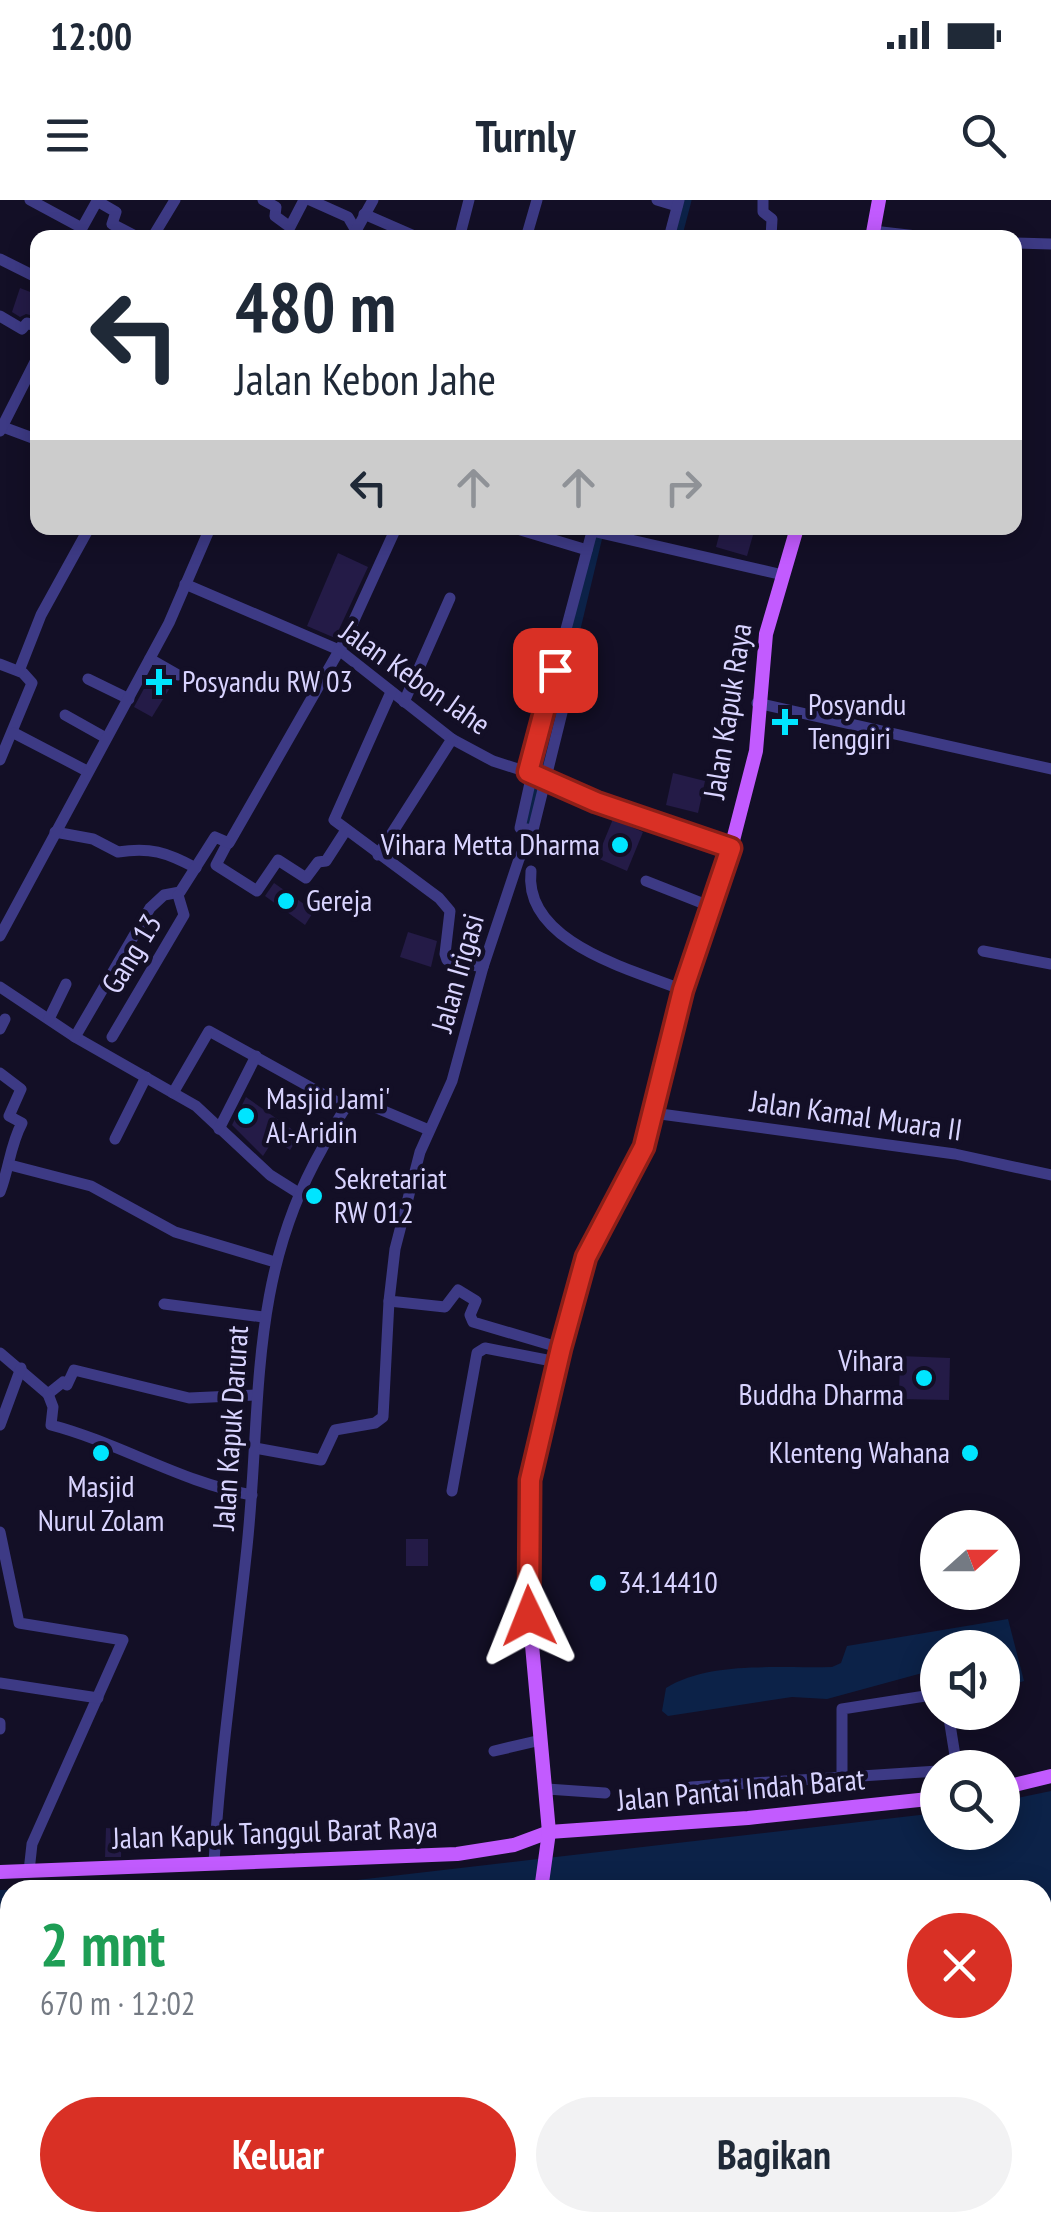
<!DOCTYPE html>
<html lang="id">
<head>
<meta charset="utf-8">
<style>
  body { margin:0; font-family:"PT Sans Narrow",sans-serif; background:#f2f2f3; color:#1f2937; height:100vh; display:flex; flex-direction:column; font-size:38px; white-space:nowrap }
  * { box-sizing:border-box; margin:0 }
  p { font-size:32px; color:#747a83 }
  .icon { flex:none; width:55px; height:55px; fill:none; stroke:currentColor; stroke-width:2; stroke-linecap:round; stroke-linejoin:round }
  .map { position:relative; flex:1; overflow:hidden }
  .side { position:absolute; left:0px; top:1680px; width:1052px; height:352px; display:flex; flex-direction:column; background:#fff; border-radius:30px 30px 0 0; box-shadow:0 5px 25px #0003 }
  .side>* { flex:none }
  .hud { position:absolute; left:30px; top:30px; width:992px; height:305px; border-radius:20px; box-shadow:0 5px 25px #0003; background:#fff; color:#1f2937; overflow:hidden }
  .needle { width:65px; rotate:69deg }
  .fabs { position:absolute; left:920px; top:1310px; display:grid; gap:20px }
  .fabs a { display:grid; place-items:center; width:100px; height:100px; border-radius:50%; background:#fff; box-shadow:0 5px 25px #0003; font-size:50px }
  .pin { position:absolute; display:grid; place-items:center; width:85px; height:85px; color:#fff; margin:-42px; border-radius:20px; box-shadow:0 5px 15px #0006 }
  .me { position:absolute; width:110px; margin:-55px; rotate:358deg; stroke-linejoin:round; filter:drop-shadow(0 0 8px #0008) }
  .turn { display:flex; align-items:center; gap:35px; height:210px; padding:0 40px; font-size:45px }
  .turn .icon { width:130px; height:130px; stroke-width:2.5 }
  .turn b { display:block; font-size:70px; line-height:85px }
  .lanes { display:flex; align-items:center; height:95px; padding:0 40px; background:#0003; justify-content:center; gap:50px; direction:ltr }
  .lanes .off { opacity:.35 }
  .round { display:grid; place-items:center; flex:none; width:105px; height:105px; border-radius:52px; background:#f2f2f3 }
  .head { display:flex; align-items:center; justify-content:space-between; height:170px; padding:0 40px }
  h1 { font-size:60px; font-weight:700; line-height:75px; color:#1e9e55 }
  .cta { display:flex; gap:20px; margin-top:auto; padding:20px 40px }
  .cta a { flex:1; height:115px; border-radius:60px; background:#d93025; color:#fff; font-size:40px; font-weight:700; line-height:115px; text-align:center }
  .cta a+a { background:#f2f2f3; color:#1f2937 }
  .status { display:flex; justify-content:space-between; align-items:center; height:70px; padding:0 50px; background:#fff; direction:ltr }
  .status svg { height:28px; fill:currentColor }
  header { display:flex; justify-content:space-between; align-items:center; height:130px; padding:0 40px; background:#fff; font-size:45px; font-weight:700 }
  .map>svg:first-child { display:block }
  .water { fill:#0c2248 }
  .lines { fill:none; stroke-linecap:round; stroke-linejoin:round }
  .canal { stroke:#0c2248; stroke-width:11 }
  .building { fill:#241b47 }
  .minor { stroke:#3d3a85; stroke-width:11 }
  .major { stroke:#c25bff; stroke-width:14 }
  .route-casing { stroke:#8d1f18; stroke-width:25 }
  .route { stroke:#d93025; stroke-width:18 }
  .poi-dot { fill:#00e5ff; stroke:#130f26; stroke-width:4 }
  .labels { text-anchor:middle; stroke-width:9; stroke-linejoin:round; paint-order:stroke }
  .street-label { font-size:30px; fill:#d9d4ff; stroke:#130f26 }
  .poi-label { font-size:30px; fill:#d9d4ff; stroke:#130f26; text-anchor:start }
</style>
</head>
<body>
<div class="status"><b>12:00</b><svg viewBox="0 0 49 12"><path d="M0 12V9h3v3zM5 12V6h3v6zM10 12V3h3v9zM15 12V0h3v12zM26 1h20v11H26zM47 4h2v5h-2z"/></svg></div>
<header><svg class="icon" aria-label="menu" viewBox="0 0 24 24"><path d="M4 6h16M4 12h16M4 18h16"/></svg>Turnly<svg class="icon" aria-label="search" viewBox="0 0 24 24"><circle cx="10" cy="10" r="6"/><path d="M15 15l6 6"/></svg></header>
<div class="map">
<svg width="1051" height="2032" viewBox="0 0 1051 2032">
  <rect width="100%" height="100%" fill="#130f26"/>
  <g class="water">
    <path d="M1008,1419L1024,1481L1014,1484L1003,1479L1002,1448H938L937,1469L827,1499L792,1497L668,1516L662,1511L666,1488C711,1460 780,1469 832,1467L841,1463L847,1446Z"/>
    <polygon points="1051,1591 1051,1703 1043,1705 1042,1690 271,1690 937,1613 938,1632 1002,1632 1003,1601"/>
    <polygon points="32,1689 138,1690 10,1690 10,1777 0,1777 0,1690"/>
  </g>
  <g class="lines">
    <g class="canal">
      <polyline points="676,38 686,0"/>
      <polyline points="527,629 599,328"/>
    </g>
  </g>
  <g class="building">
    <polygon points="20,88 38,95 38,117 26,114 20,117 12,112"/>
    <polygon points="721,328 755,328 747,356 716,347"/>
    <polygon points="338,353 368,367 335,438 307,426"/>
    <polygon points="153,472 173,483 152,517 134,507"/>
    <polygon points="673,573 705,581 698,613 666,605"/>
    <polygon points="613,619 643,632 627,671 597,658"/>
    <polygon points="274,683 314,711 305,725 265,696"/>
    <polygon points="408,732 437,741 431,767 400,757"/>
    <polygon points="246,897 300,935 290,950 274,939 263,956 232,925"/>
    <polygon points="900,1156 950,1158 949,1200 899,1199"/>
    <rect x="406" y="1339" width="22" height="27"/>
    <polygon points="106,1628 122,1629 121,1657 105,1657"/>
  </g>
  <g class="lines">
    <g class="minor">
      <polyline points="30,0 82,28 97,1 116,12 112,24 139,38"/>
      <polyline points="263,0 276,7 275,16 290,27 304,0"/>
      <polyline points="310,0 348,17 355,29"/>
      <polyline points="657,0 677,6"/>
      <polyline points="763,0 763,12 772,19 771,38"/>
      <polyline points="364,14 419,38"/>
      <polyline points="461,31 469,0"/>
      <polyline points="873,31 934,38"/>
      <polyline points="152,38 175,0"/>
      <polyline points="352,38 373,0"/>
      <polyline points="526,38 537,0"/>
      <polyline points="669,38 679,0"/>
      <polyline points="1015,43 1051,44"/>
      <polyline points="0,59 38,78"/>
      <polyline points="0,116 22,129 27,123 38,127"/>
      <polyline points="0,226 38,240"/>
      <polyline points="0,231 38,156"/>
      <polyline points="514,328 587,350"/>
      <polyline points="592,331 783,375"/>
      <polyline points="185,384 339,450 452,539 493,561 546,578 596,602 731,648"/>
      <polyline points="150,459 178,475"/>
      <polyline points="0,464 23,473 32,483 0,560"/>
      <polyline points="19,471 41,415 89,328"/>
      <polyline points="88,479 129,499"/>
      <polyline points="391,492 334,620 439,698 450,711 445,754 447,760 483,767"/>
      <polyline points="404,502 450,398"/>
      <polyline points="757,503 1051,569"/>
      <polyline points="65,515 106,538"/>
      <polyline points="14,533 87,571"/>
      <polyline points="528,572 593,328"/>
      <polyline points="532,574 520,628 533,630"/>
      <path d="M55,632L93,639L118,652C150,647 166,652 196,668"/>
      <polyline points="227,644 216,665 257,691 278,660 306,678 318,662 326,661 346,630"/>
      <polyline points="378,655 452,539"/>
      <path d="M531,671C523,742 630,769 683,790"/>
      <polyline points="646,681 712,707"/>
      <polyline points="0,736 169,423 210,328"/>
      <polyline points="983,751 1051,764"/>
      <polyline points="0,787 75,837 196,906 270,975 297,992"/>
      <polyline points="49,819 66,784"/>
      <polyline points="0,829 5,819"/>
      <polyline points="75,837 150,708 164,695 180,692 215,637 229,643 344,442 396,328"/>
      <polyline points="112,837 184,715 178,695"/>
      <path d="M0,873L21,889L9,916L22,923C10,945 9,969 0,992"/>
      <polyline points="173,893 209,831 346,907"/>
      <polyline points="653,913 955,954 1051,975"/>
      <polyline points="219,929 256,856"/>
      <polyline points="115,939 146,877"/>
      <polyline points="10,965 91,986 175,1032 275,1062"/>
      <polyline points="164,1104 263,1117"/>
      <polyline points="561,1148 473,1122 470,1115 476,1101 458,1090 445,1107 389,1101 395,1049 420,952 452,881 483,767 519,659 533,630 574,464"/>
      <polyline points="0,1153 48,1194 63,1182 67,1185 74,1170 189,1198 256,1195"/>
      <path d="M48,1194L53,1207L51,1225C120,1243 182,1283 252,1295"/>
      <polyline points="0,1225 21,1168"/>
      <polyline points="255,1248 321,1260 335,1230 375,1223 383,1217 389,1101"/>
      <polyline points="452,1291 477,1153 485,1148 557,1162"/>
      <polyline points="0,1332 19,1423 123,1440 32,1644 29,1671"/>
      <polyline points="0,1483 98,1498"/>
      <polyline points="948,1512 957,1568"/>
      <polyline points="0,1523 0,1529"/>
      <polyline points="494,1551 541,1540"/>
      <polyline points="842,1579 842,1509 938,1494"/>
      <polyline points="691,1587 938,1571"/>
      <polyline points="547,1589 605,1593"/>
      <path d="M214,1663C220,1557 236,1452 247,1347C262,1204 248,1079 322,949C331,932 340,913 353,898L429,930"/>
      <polyline points="1042,1742 1051,1740"/>
      <polyline points="1042,1819 1051,1818"/>
      <polyline points="1044,1871 1051,1914"/>
      <polyline points="910,2022 912,2032"/>
      <polyline points="991,2022 994,2032"/>
      <polyline points="298,2032 301,2022"/>
      <polyline points="365,2032 366,2022"/>
      <polyline points="620,2032 620,2022"/>
      <polyline points="686,2032 686,2022"/>
      <polyline points="743,2032 743,2022"/>
      <polyline points="813,2032 813,2022"/>
      <polyline points="875,2032 876,2022"/>
    </g>
    <g class="major">
      <polyline points="872,38 879,0"/>
      <polyline points="1002,1588 1051,1576"/>
      <polyline points="0,1672 457,1654 514,1645 549,1632 748,1618 938,1598"/>
      <polyline points="541,1690 549,1632 528,1401 530,1279 581,1073 595,1035 643,947 683,790 731,648 756,551 766,434 797,328"/>
      <polyline points="1042,1725 1051,1723"/>
      <polyline points="0,1796 10,1796"/>
      <polyline points="520,2032 520,2022"/>
    </g>
  </g>
  <g class="lines">
    <g class="route-casing">
      <polyline id="route" points="529,1416 530,1280 561,1148 586,1057 644,947 683,790 731,648 596,602 528,572 555,470"/>
    </g>
    <use href="#route" class="route"/>
  </g>
  <g class="poi-dot">
    <path d="M154 467h10v10h10v10h-10v10h-10v-10h-10v-10h10z"/>
    <path d="M780 507h10v10h10v10h-10v10h-10v-10h-10v-10h10z"/>
    <circle cx="620" cy="645" r="10"/>
    <circle cx="286" cy="701" r="10"/>
    <circle cx="246" cy="916" r="10"/>
    <circle cx="314" cy="996" r="10"/>
    <circle cx="924" cy="1178" r="10"/>
    <circle cx="101" cy="1253" r="10"/>
    <circle cx="970" cy="1253" r="10"/>
    <circle cx="598" cy="1383" r="10"/>
  </g>
  <g class="labels">
    <g class="street-label">
      <text transform="translate(415 478) rotate(35)" y="10">Jalan Kebon Jahe</text>
      <text transform="translate(728 511) rotate(-81)" y="10">Jalan Kapuk Raya</text>
      <text transform="translate(132 754) rotate(-59)" y="10">Gang 13</text>
      <text transform="translate(458 773) rotate(-74)" y="10">Jalan Irigasi</text>
      <text transform="translate(856 916) rotate(8)" y="10">Jalan Kamal Muara II</text>
      <text transform="translate(231 1228) rotate(-86)" y="10">Jalan Kapuk Darurat</text>
      <text transform="translate(741 1590) rotate(-5)" y="10">Jalan Pantai Indah Barat</text>
      <text transform="translate(275 1633) rotate(-2)" y="10">Jalan Kapuk Tanggul Barat Raya</text>
    </g>
    <g class="poi-label">
      <text x="182" y="492">Posyandu RW 03</text>
      <text x="808" y="515">Posyandu<tspan x="808" dy="34">Tenggiri</tspan></text>
      <text x="600" y="655" text-anchor="end">Vihara Metta Dharma</text>
      <text x="306" y="711">Gereja</text>
      <text x="266" y="909">Masjid Jami'<tspan x="266" dy="34">Al-Aridin</tspan></text>
      <text x="334" y="989">Sekretariat<tspan x="334" dy="34">RW 012</tspan></text>
      <text x="904" y="1171" text-anchor="end">Vihara<tspan x="904" dy="34">Buddha Dharma</tspan></text>
      <text x="950" y="1263" text-anchor="end">Klenteng Wahana</text>
      <text x="101" y="1297" text-anchor="middle">Masjid<tspan x="101" dy="34">Nurul Zolam</tspan></text>
      <text x="618" y="1393">34.14410</text>
    </g>
  </g>
</svg>
<div class="fabs">
<a><svg class="needle" viewBox="-14 -14 28 28"><path d="M0-13l5 13h-10z" fill="#e53935"/><path d="M0 13l5-13h-10z" fill="#747a83"/></svg></a>
<a><svg class="icon" aria-label="sound" viewBox="0 0 24 24"><path d="M4 9h4l5-4v14l-5-4H4zM17 9q2 3 0 6"/></svg></a>
<a><svg class="icon" aria-label="search" viewBox="0 0 24 24"><circle cx="10" cy="10" r="6"/><path d="M15 15l6 6"/></svg></a>
</div>
<div class="pin" style="left:555px;top:470px;background:#d93025"><svg class="icon" aria-label="arrive" viewBox="0 0 24 24"><path d="M6 21V4h12l-3 4 3 4H6"/></svg></div>
<svg class="me" style="left:529px;top:1416px" viewBox="-20 -20 40 40"><path d="M0-17L14 15 0 8-14 15z" fill="#d93025" stroke="#fff" stroke-width="4"/></svg>
<div class="hud">
<div class="turn"><svg class="icon" aria-label="left" viewBox="0 0 24 24"><path d="M17 20v-9H6M10 6l-5 5 5 5"/></svg><div><b>480 m</b>Jalan Kebon Jahe</div></div>
<div class="lanes"><svg class="icon" aria-label="left" viewBox="0 0 24 24"><path d="M17 20v-9H6M10 6l-5 5 5 5"/></svg><svg class="icon off" aria-label="ahead" viewBox="0 0 24 24"><path d="M12 20V5M6 11l6-6 6 6"/></svg><svg class="icon off" aria-label="ahead" viewBox="0 0 24 24"><path d="M12 20V5M6 11l6-6 6 6"/></svg><svg class="icon off" aria-label="right" viewBox="0 0 24 24"><path d="M7 20v-9h11M14 6l5 5-5 5"/></svg></div>
</div>
<section class="side">
<div class="head"><div><h1>2 mnt</h1><p>670 m · 12:02</p></div><a class="round" style="background:#d93025;color:#fff"><svg class="icon" aria-label="close" viewBox="0 0 24 24"><path d="M6 6l12 12M18 6L6 18"/></svg></a></div>
<div class="cta"><a>Keluar</a><a>Bagikan</a></div>
</section>
</div>
</body>
</html>
